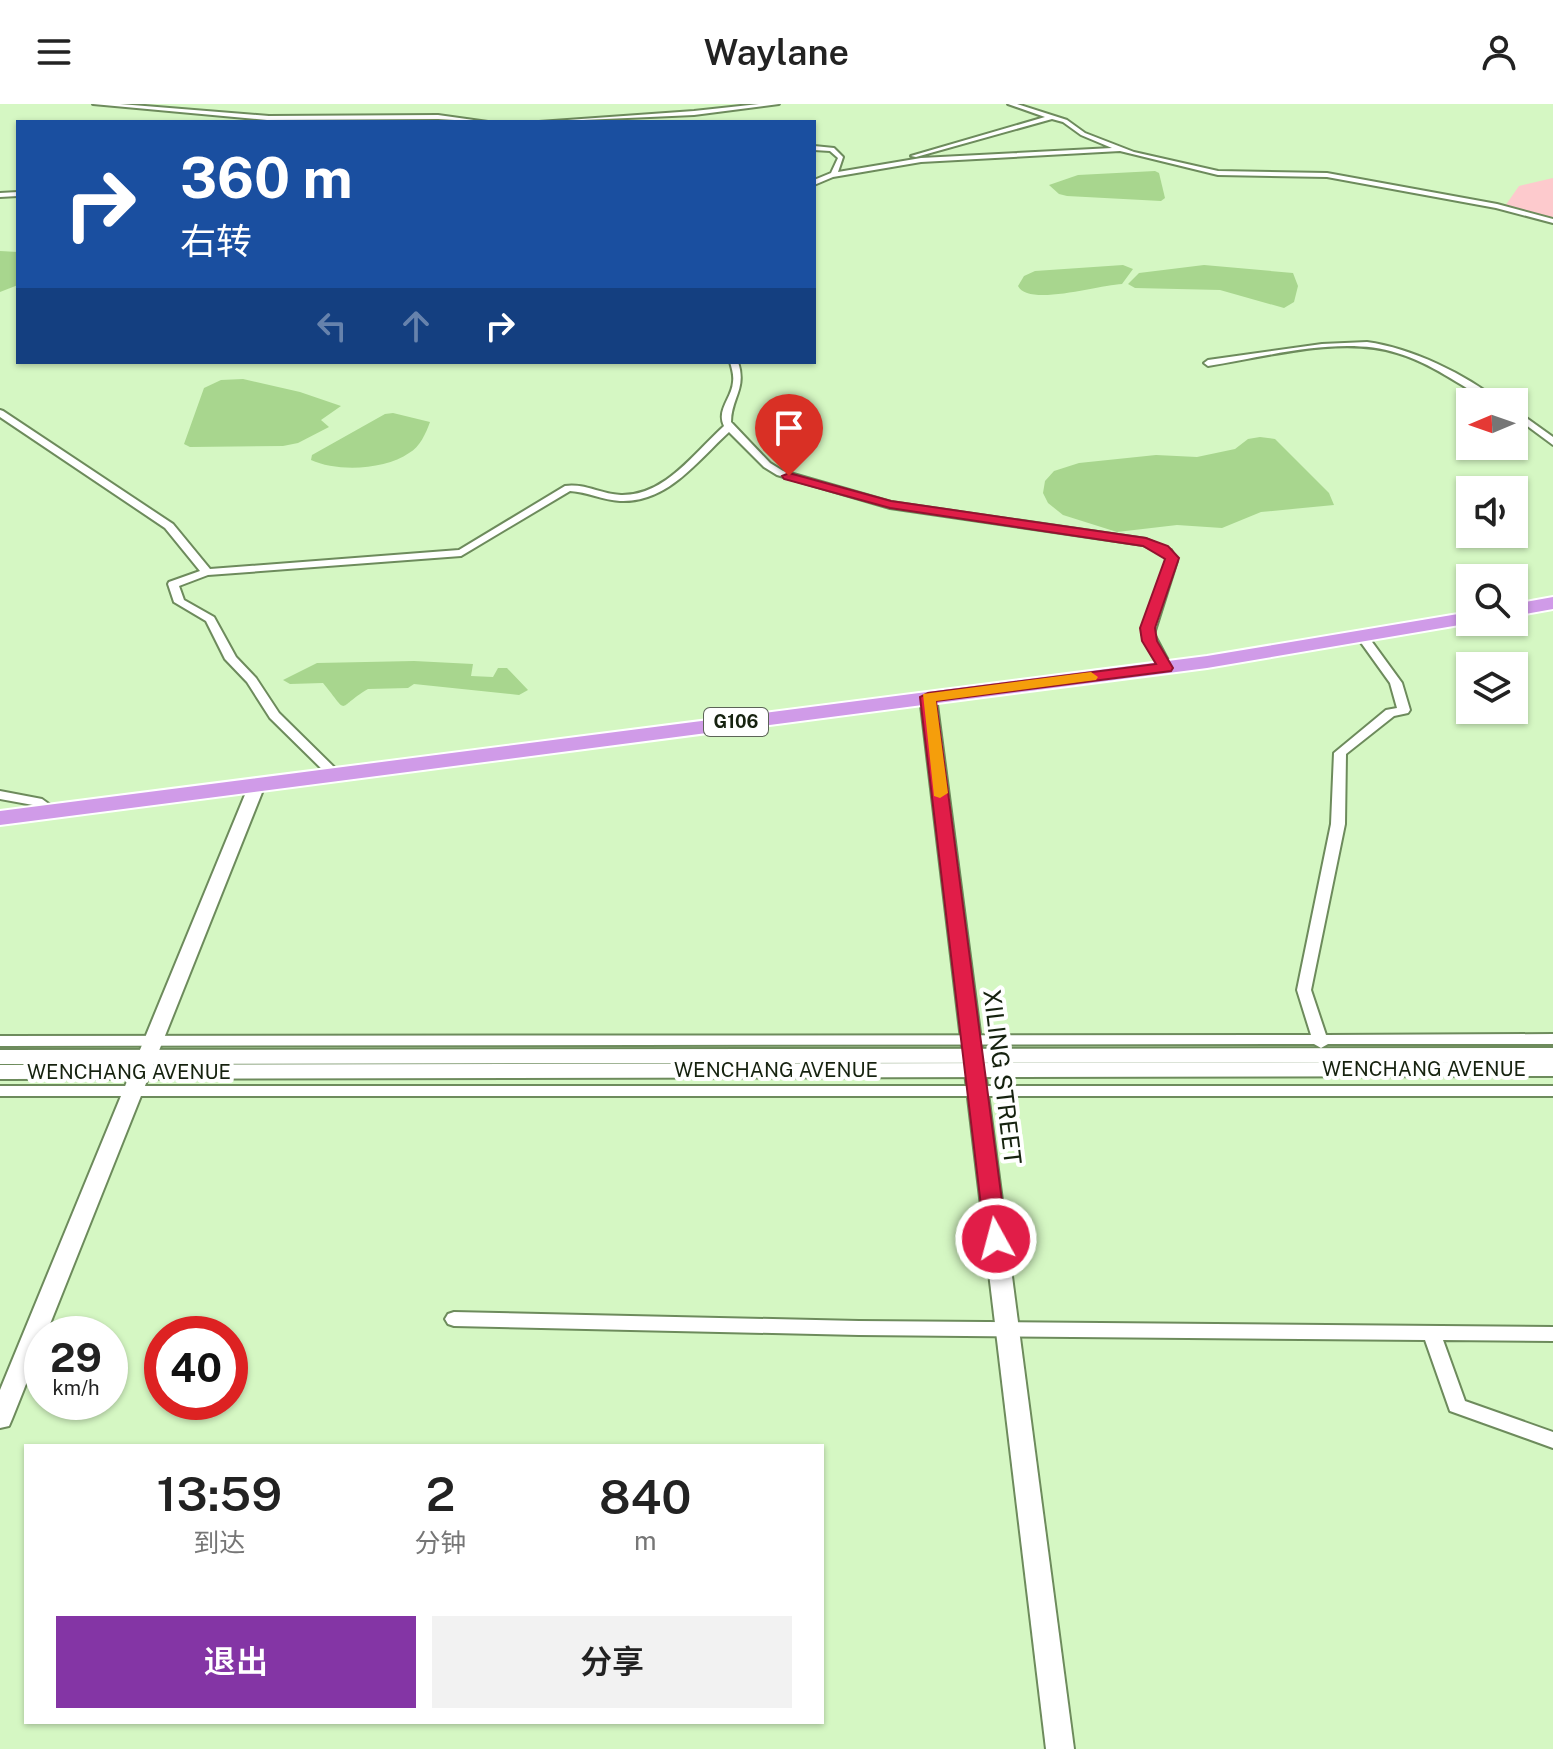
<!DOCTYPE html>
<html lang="zh">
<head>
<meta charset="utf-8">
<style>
  body { margin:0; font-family:"Public Sans","Noto Sans SC",sans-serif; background:#f2f2f2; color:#222; height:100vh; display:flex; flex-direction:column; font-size:30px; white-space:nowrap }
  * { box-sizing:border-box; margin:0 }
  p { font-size:26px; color:#767676 }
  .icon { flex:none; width:44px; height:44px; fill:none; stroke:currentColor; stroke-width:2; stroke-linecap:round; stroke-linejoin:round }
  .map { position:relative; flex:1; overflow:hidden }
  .side { position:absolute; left:24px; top:1340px; width:800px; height:280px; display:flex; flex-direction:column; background:#fff; border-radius:0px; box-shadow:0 2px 6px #0004 }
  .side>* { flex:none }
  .top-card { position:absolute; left:16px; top:16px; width:800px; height:244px; border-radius:0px; box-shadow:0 2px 6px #0004; background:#1a4fa0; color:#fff; overflow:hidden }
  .needle { width:52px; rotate:268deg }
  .tools { position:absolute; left:1456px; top:284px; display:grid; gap:16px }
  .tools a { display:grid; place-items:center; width:72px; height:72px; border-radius:0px; background:#fff; box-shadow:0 2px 6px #0004; font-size:40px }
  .speed { position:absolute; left:24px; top:1212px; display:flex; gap:16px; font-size:40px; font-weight:700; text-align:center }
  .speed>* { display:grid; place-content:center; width:104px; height:104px; border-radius:50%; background:#fff; box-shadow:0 2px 6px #0004; line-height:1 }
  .speed small { font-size:20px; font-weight:400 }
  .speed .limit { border:12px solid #d22; background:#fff; color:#111 }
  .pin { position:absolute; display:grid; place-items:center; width:68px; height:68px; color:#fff; margin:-82px -34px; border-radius:50% 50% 50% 0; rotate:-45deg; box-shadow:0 0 8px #0007 }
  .pin .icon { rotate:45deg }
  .me { position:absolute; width:88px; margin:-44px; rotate:353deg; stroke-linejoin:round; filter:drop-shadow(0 0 6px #0008) }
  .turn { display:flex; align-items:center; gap:28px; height:168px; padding:0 32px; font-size:36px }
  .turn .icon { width:104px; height:104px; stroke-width:2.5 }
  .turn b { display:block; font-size:56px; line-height:68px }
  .lanes { display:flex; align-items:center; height:76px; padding:0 32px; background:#0003; justify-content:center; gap:40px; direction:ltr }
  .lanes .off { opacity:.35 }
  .eta { display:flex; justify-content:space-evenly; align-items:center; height:136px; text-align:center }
  .eta b { font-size:48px; font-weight:600; line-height:56px }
  .action { display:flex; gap:16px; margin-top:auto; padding:16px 32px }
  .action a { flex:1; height:92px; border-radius:0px; background:#8435a5; color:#fff; font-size:32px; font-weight:600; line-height:92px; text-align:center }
  .action a+a { background:#f2f2f2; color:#222 }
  header { display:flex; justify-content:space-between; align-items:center; height:104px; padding:0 32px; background:#fff; font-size:36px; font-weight:600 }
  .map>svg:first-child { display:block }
  .green { fill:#fdcacd }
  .water { fill:#a8d68e }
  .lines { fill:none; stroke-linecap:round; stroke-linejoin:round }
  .minor-casing { stroke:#6d8b5c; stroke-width:4 }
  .tertiary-casing { stroke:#6d8b5c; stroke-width:4 }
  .secondary-casing { stroke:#6d8b5c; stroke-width:4 }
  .trunk-casing { stroke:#fff; stroke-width:4 }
  .minor { fill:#fff; fill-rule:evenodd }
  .tertiary { fill:#fff; fill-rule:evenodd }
  .secondary { fill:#fff; fill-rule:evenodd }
  .trunk { fill:#d09be8; fill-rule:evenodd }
  .route { fill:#e11d48; stroke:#92132f; stroke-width:2 }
  .slow { fill:#f59e0b }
  .labels { text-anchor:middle; stroke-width:8; stroke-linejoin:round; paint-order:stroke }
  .shield { fill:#fff; stroke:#5c6457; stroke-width:2 }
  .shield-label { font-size:18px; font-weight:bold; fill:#16220f }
  .street-label { font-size:20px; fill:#16220f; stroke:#fff }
  .near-street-label { font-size:24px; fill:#16220f; stroke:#fff }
</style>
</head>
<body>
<header><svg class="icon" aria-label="menu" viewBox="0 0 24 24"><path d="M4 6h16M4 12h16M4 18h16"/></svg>Waylane<svg class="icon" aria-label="person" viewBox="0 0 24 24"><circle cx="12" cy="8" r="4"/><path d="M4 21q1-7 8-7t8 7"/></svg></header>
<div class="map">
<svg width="1553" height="1645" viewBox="0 0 1553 1645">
  <rect width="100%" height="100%" fill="#d5f7c3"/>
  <polygon class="green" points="1553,74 1553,115 1505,102 1519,82"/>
  <g class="water">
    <polygon points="1155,67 1159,69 1165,94 1161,97 1067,92 1059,90 1049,81 1078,71"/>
    <polygon points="0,147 18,148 18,181 0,188"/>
    <path d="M1123,161L1133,165L1122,180C1099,181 1028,203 1018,182L1024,172L1035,167Z"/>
    <polygon points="1204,161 1293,169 1298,182 1294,198 1284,204 1220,186 1135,184 1128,180 1139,169"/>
    <polygon points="243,275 300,288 341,302 321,316 329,323 298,339 283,342 190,343 184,340 204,284 221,276"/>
    <path d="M393,309L430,318C426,329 420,343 409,349C385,366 337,368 311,356L312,351L385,310Z"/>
    <polygon points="1260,333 1275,335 1329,389 1334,401 1261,408 1222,424 1177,421 1117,428 1063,411 1048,399 1043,389 1045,377 1054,367 1079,359 1156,351 1197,353 1235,345 1248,335"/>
    <path d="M414,557L473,560L471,572L493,573L498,564H507L528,586L519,591L414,580L408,584L368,585C335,604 351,613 323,579L290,580L283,576L317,559Z"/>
  </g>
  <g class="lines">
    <g class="minor-casing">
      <g id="minor">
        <polygon points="93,0 120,0 269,12 438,11 488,18 438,15 267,16"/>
        <polygon points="759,0 779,0 694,11 539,18 694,7"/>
        <polygon points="1008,0 1017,0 1067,16 1085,29 1134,48 1218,67 1327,69 1497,100 1553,115 1553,119 1496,104 1327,73 1218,71 1120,47 921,58 833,73 814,81 814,76 831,69 838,54 830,47 814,46 814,42 834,44 843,53 838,68 921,54 1112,44 1081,31 1063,18 1052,15 916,53 911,52 1045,13"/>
        <polygon points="18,88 18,92 0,93 0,89"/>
        <path d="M1367,238C1411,244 1466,270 1500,298H1490C1460,281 1431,259 1397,249C1342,231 1265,253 1208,262L1204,259L1208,256L1322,240Z"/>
        <path d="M730,258H738C747,285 731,294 731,318L770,359L783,367L891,398L1146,435L1171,446L1177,457L1154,530L1172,564L1170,566H1162L1142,530L1167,457L1163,450L1143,441L890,404L777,371L764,363L729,328C697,357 668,399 620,397C603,396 587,388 570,387L461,452L208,471L179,482L184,496L214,513L236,553L256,574L279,609L339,668L341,671L339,674H331L270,614L247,578L225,555L206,517L174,498L168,480L169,478L200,467L165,424L0,313V306L3,307L173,420L210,465L459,446L565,382C584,379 601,390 621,391C665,392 694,349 724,322C716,306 732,294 733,278C734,271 732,265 730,258Z"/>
        <polygon points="1514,305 1553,333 1553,341 1514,312"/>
        <polygon points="1363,530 1367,531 1402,579 1410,606 1408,609 1394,612 1346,650 1345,720 1311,886 1326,931 1553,930 1553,940 1328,940 1321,944 1314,940 0,942 0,932 1311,931 1297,886 1331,720 1334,649 1386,606 1397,604 1390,579 1357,533"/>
        <polygon points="0,687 42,695 60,708 54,712 33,701 0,695"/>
        <rect x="0" y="982" width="1553" height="10"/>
        <polygon points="454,1208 859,1217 1553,1223 1553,1237 1443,1236 1465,1297 1553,1328 1553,1344 1450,1307 1425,1236 859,1231 454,1222 448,1220 445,1215 448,1210"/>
      </g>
    </g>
    <g class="tertiary-casing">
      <g id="tertiary">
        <polygon points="928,588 936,593 1074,1645 1046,1645 920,593"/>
        <polygon points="257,676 265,681 46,1230 42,1230 42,1240 12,1315 9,1322 0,1324 0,1286 249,681"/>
      </g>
    </g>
    <g class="secondary-casing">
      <polygon id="secondary" points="1553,944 1553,972 0,975 0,961 1504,958 0,960 0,946"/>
    </g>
    <g class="trunk-casing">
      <g id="trunk">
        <polygon points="1553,493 1553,505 1514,512 1514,500"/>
        <polygon points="1470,508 1470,518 1477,518 1207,564 0,721 0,707 1207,552"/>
      </g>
    </g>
    <use href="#minor" class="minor"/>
    <use href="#tertiary" class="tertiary"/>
    <use href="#secondary" class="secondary"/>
    <use href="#trunk" class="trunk"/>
  </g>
  <polygon class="route" points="789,369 891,397 1146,434 1168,442 1179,454 1155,524 1157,537 1173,564 1171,567 936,597 1007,1135 996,1143 985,1135 920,593 928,589 1156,560 1142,537 1140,524 1165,455 1143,442 890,404 784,375 782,372"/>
  <polygon class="slow" points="1091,568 1098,573 1096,576 936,597 948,689 940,694 934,692 923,590"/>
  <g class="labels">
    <rect class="shield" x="704" y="604" width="64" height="28" rx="6"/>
    <g class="shield-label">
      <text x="736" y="624">G106</text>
    </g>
    <g class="street-label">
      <text x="1424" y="972">WENCHANG AVENUE</text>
      <text x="776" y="973">WENCHANG AVENUE</text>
      <text x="129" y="975">WENCHANG AVENUE</text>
    </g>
    <g class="near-street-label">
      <text transform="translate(1002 973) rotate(83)" y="8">XILING STREET</text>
    </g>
  </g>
</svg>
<div class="tools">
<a><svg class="needle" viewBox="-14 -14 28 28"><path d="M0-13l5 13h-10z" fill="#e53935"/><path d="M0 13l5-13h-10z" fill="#767676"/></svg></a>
<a><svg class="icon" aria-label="sound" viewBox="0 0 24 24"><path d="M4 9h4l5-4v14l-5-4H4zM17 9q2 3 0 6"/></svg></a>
<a><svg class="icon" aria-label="search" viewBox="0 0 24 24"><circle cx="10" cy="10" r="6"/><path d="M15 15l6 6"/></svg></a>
<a><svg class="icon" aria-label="layers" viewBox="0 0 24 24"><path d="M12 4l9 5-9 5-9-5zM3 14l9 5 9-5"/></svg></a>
</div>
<div class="speed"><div>29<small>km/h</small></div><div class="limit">40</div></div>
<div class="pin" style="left:789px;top:372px;background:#d93025"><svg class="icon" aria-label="arrive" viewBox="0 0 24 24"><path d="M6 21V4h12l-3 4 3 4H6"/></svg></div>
<svg class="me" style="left:996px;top:1135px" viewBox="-20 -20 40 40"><circle r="17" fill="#e11d48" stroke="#fff" stroke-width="3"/><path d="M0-11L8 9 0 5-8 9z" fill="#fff"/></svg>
<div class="top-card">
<div class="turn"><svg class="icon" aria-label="right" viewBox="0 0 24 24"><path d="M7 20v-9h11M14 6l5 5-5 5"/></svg><div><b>360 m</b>右转</div></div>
<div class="lanes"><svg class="icon off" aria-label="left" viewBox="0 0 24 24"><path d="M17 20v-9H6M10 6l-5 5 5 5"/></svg><svg class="icon off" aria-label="ahead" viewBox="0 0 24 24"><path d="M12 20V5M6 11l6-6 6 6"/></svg><svg class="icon" aria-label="right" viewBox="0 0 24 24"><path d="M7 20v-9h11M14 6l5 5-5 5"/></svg></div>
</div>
<section class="side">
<div class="eta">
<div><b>13:59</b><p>到达</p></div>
<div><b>2</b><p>分钟</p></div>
<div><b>840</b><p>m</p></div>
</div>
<div class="action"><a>退出</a><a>分享</a></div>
</section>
</div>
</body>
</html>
